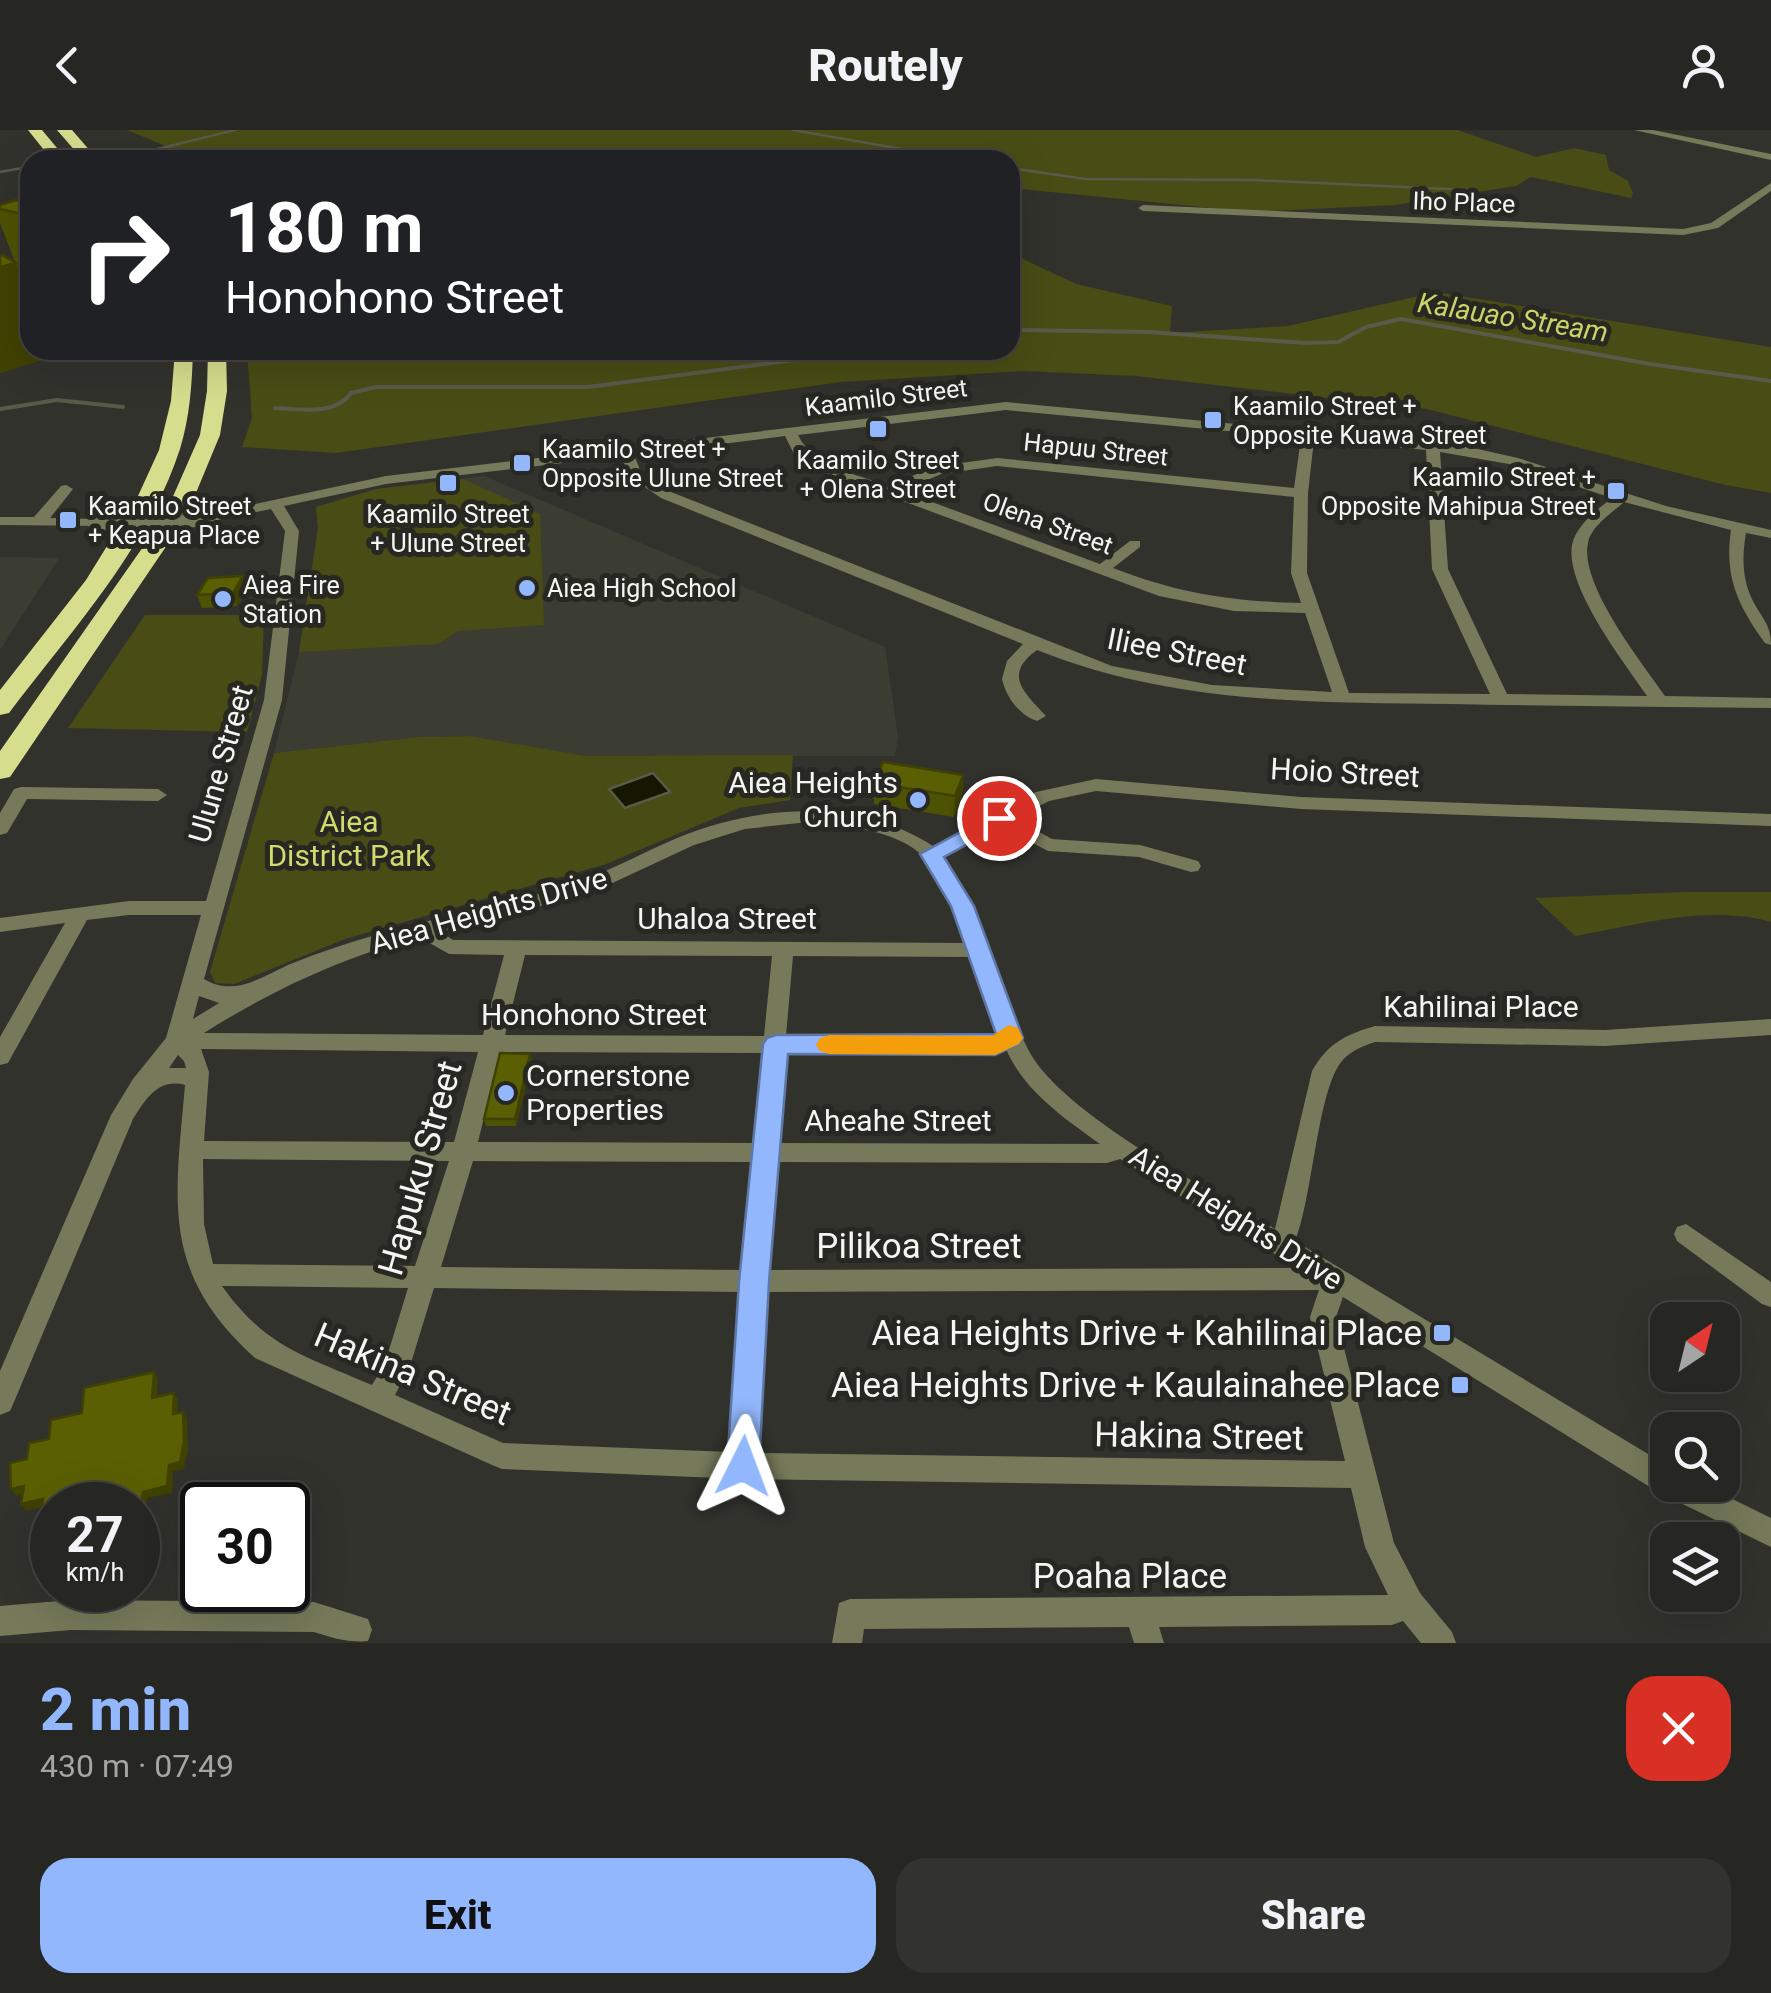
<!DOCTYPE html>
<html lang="en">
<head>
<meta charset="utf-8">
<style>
  body { margin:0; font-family:Roboto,sans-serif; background:#32322f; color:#f1f3f6; height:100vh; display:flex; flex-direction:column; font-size:38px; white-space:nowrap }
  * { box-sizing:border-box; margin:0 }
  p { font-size:32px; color:#a4a5a5 }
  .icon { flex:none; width:55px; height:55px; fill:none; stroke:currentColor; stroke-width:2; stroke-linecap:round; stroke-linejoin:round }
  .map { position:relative; height:1513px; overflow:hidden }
  .details { display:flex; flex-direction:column; background:#262622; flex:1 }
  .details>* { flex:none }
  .hud { position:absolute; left:20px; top:20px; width:1000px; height:210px; border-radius:30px; box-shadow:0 10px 40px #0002,0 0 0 2px #424340; background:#202124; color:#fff; overflow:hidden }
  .needle { width:65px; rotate:35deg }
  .tools { position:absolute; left:1650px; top:1172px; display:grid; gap:20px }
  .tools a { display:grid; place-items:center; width:90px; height:90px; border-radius:20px; background:#262622; box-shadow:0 10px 40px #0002,0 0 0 2px #424340; font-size:50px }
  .speed { position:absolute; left:30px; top:1352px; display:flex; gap:20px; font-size:50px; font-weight:700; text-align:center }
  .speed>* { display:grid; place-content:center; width:130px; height:130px; border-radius:50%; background:#262622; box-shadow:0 10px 40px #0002,0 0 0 2px #424340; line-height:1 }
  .speed small { font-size:25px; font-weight:400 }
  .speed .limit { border:5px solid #111; border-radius:15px; background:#fff; color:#111 }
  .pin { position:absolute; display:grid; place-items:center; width:85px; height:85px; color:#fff; margin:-42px; border:5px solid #fff; border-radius:50%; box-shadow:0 2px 10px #0007 }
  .me { position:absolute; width:110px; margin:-55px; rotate:3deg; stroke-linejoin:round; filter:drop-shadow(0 0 8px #0008) }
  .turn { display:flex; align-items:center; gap:35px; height:210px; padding:0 40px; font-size:45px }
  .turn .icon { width:130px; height:130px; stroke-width:2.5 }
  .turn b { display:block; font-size:70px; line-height:85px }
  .round { display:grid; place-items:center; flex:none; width:105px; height:105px; border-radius:30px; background:#32322f }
  .headline { display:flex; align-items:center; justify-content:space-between; height:170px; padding:0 40px }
  h1 { font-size:60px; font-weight:800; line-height:75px; color:#92b7fd }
  .primary-button { display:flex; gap:20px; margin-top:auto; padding:20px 40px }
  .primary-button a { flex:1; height:115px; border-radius:30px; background:#92b7fd; color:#111; font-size:40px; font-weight:800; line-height:115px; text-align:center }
  .primary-button a+a { background:#32322f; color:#f1f3f6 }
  header { display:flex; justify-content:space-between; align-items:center; height:130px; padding:0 40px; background:#262622; font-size:45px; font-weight:800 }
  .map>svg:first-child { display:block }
  .built { fill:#3c3d32 }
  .green { fill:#494c14 }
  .water { fill:#161701; stroke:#595a49; stroke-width:2.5 }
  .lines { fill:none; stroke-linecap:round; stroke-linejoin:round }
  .stream-far1 { stroke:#595a49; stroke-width:2.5 }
  .stream { stroke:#595a49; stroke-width:4 }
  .minor { fill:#767a5a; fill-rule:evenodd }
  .highway { fill:#d6dd8d; fill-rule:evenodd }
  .minor-bridge { stroke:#767a5a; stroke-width:14 }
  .wall { fill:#4e5203 }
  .shaded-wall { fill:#404202 }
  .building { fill:#5b5f03; stroke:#404202; stroke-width:2.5 }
  .route { fill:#92b7fd; stroke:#5f77a4; stroke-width:2.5 }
  .slow { fill:#f59e0b }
  .poi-dot { fill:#92b7fd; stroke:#282823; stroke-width:4 }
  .labels { text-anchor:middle; stroke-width:10; stroke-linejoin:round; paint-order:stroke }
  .far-street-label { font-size:25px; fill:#f5f5f2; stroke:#282823 }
  .far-poi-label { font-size:25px; fill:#f5f5f2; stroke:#282823; text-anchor:start }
  .far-water-label { font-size:28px; font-style:italic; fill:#ccd368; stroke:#282823 }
  .street-label { font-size:30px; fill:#f5f5f2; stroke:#282823 }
  .poi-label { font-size:30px; fill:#f5f5f2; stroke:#282823; text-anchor:end }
  .park-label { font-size:30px; fill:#d2da6e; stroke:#282823 }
  .near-street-label { font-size:35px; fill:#f5f5f2; stroke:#282823 }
  .near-poi-label { font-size:35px; fill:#f5f5f2; stroke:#282823; text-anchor:end }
</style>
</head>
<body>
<header><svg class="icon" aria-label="back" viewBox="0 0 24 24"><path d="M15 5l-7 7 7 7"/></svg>Routely<svg class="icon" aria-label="person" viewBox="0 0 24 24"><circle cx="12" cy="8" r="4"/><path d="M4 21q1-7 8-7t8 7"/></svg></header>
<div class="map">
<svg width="1771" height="1513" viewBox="0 0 1771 1513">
  <rect width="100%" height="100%" fill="#32322d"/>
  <g class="built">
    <polygon points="484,346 885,517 898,607 895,626 587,626 470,606 419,607 274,623 299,522 318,398 316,377 376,359"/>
    <polygon points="0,427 59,428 0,520"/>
  </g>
  <g class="green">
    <polygon points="127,0 1457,0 1536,27 1574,18 1606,25 1609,40 1628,51 1633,63 1631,68 1531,47 1516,56 1395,75 1252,82 1010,58 1010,30 169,30 168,17"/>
    <polygon points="1010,123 1076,154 1172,176 1170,203 1288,196 1436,162 1771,217 1771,363 1725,355 1427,279 1136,246 1024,241 841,252 336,323 242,317 252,288 247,220 1010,220"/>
    <polygon points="463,349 540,384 544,495 458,501 438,514 299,522 318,398 316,377 376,359"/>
    <polygon points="145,485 264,485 262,545 247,602 68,598"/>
    <polygon points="470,606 587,626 793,625 790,670 739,678 606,734 345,809 234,854 215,853 210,842 274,623 419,607"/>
    <path d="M1685,762H1771V792C1710,774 1636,795 1575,806L1535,768Z"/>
  </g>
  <polygon class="water" points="653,643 670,662 625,678 609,659"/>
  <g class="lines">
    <g class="stream-far1">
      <polyline points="793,0 965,30"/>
      <polyline points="121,28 235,0"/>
      <polyline points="1010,38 1085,49 1253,50 1469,60"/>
      <polyline points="0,42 22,38"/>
    </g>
    <g class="stream">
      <polyline points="1010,200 1149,202 1305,213 1338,212 1366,197 1401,189 1650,234 1771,251"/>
      <path d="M275,278C300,279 335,286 351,263L376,257H588L872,220"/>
      <polyline points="0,279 57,270 123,277"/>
    </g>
    <g class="minor">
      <polygon points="1634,0 1653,0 1771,24 1771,30"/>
      <polygon points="1771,53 1771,61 1718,98 1683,105 1143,81 1138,78 1143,75 1683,99 1711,93"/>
      <path d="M1006,272L1464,316L1518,328L1666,376L1771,400V408L1746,403C1742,426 1742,448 1752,469C1761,488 1771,493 1771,515L1765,513C1738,476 1724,447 1731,400L1624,372C1612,383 1591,396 1588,413C1579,454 1642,533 1665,566L1771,568V578C1664,577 1557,576 1450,574C1309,572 1171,574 1037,520C1002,545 1025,563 1046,586L1037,591C1019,585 1006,567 1002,549L1007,531L1023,514L661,368L630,347L621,326L386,354L284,376L299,401L282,570L204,849C235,867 259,848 288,835C356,807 429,791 499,773C526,766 555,762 580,752C613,739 644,722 677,708C756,675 858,667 933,716L1036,662L1096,649L1301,667L1771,684V696L1301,679L1096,661L1049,671L1015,689L1052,709L1140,715L1198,731L1201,736L1198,741L1191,742L1139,727L1048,721L1000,696L943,726C953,744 966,761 973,779C993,826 1005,876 1029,921C1062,984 1212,1061 1275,1099L1312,941C1328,913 1345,905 1375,896L1605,900L1771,889V905L1605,916L1375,912C1363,916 1350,921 1342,931C1317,961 1313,1067 1295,1111L1668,1336V1355H1704L1771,1388V1417L1658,1362L1343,1167L1336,1187L1394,1413L1420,1463L1452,1502L1456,1513H1421L1403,1491L1392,1495L1159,1497L1164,1513H1134L1129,1497L864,1499L862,1513H832L839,1473L850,1469L1388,1465L1365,1417L1351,1358L743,1349L502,1339L492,1335L255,1228C160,1142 175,1072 185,955C158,948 146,969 133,989L14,1272L10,1281L0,1285V1241L111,985L133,949L166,908L201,785H129L87,790L8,933L0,935V907L65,793L0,802V788L129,771H206L264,570L285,401L271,379L200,394L193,390L195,387L386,346ZM1006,280L1301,308L1294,358L997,328L933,337L889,356C857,344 814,338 798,305ZM785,306L794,324L811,337L1159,466L1234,481L1305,483L1332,562L1212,555L1112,536L671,362L641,342L634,325ZM1314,310L1426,320L1432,439L1490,564L1349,563L1307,443L1308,363ZM1440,322L1509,334L1612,368C1597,380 1576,395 1572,415C1565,457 1624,532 1647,566L1507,564L1448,439ZM997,336L1294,367L1291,443L1301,473C1229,471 1181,464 1113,438L1140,417V411H1130L1100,434L902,361L941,344ZM799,693C839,696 895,697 925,728C943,748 956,787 965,813L453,810L441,802L591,763L694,715L745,699ZM419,807L449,824L504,825L483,905L204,903C272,860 341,828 419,807ZM525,825L772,826L764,906L505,905ZM793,826L970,827L999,904L992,907L786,906ZM199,866L219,873L193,889ZM201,919L478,922L454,1012L204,1011L209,942ZM1006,919C1024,961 1064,988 1100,1014L778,1013L785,923H995ZM500,922L763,923L754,1013L478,1012ZM178,925L184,931L186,938H169ZM203,1029L449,1031L415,1136L213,1134L204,1094ZM1120,1029L1297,1138L768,1140L776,1032L1107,1033ZM473,1031L752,1032L742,1140L441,1137ZM222,1156L408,1158L385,1233L372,1255C306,1226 266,1218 222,1156ZM434,1158L740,1162L730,1322L503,1313L395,1265L410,1236ZM1319,1160L1310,1187L1345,1331L758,1323L766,1162Z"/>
      <polygon points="66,355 73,359 50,388 95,389 102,393 100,396 0,395 0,387 34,387 61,356"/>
      <polygon points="21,657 158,659 167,665 158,671 27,669 7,703 0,705 0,683 14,659"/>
      <polygon points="1686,1094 1771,1152 1771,1177 1762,1174 1677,1111 1674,1104 1677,1097"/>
      <path d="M71,1470L314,1472L368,1489L372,1500L368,1511C350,1513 332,1508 314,1502L71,1500L0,1506V1476Z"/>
    </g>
    <g class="highway">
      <polygon points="28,0 42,0 67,30 52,30"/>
      <polygon points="57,0 72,0 98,30 83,30"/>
      <path d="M175,220H193C192,254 190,286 180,319C148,418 71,501 9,583L0,585V560L86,450L138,366L159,320L171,271Z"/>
      <polygon points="208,220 226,220 227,261 220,305 186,387 10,647 0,649 0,621 164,387 200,305 207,261"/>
    </g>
    <polyline class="minor-bridge" points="95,393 200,390"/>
  </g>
  <g class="wall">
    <polygon points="30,73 30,168 29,167 30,220 48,220 51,227 0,243 0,126 15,132 0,93 0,75"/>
    <polygon points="247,459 237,476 202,478 197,465"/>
    <polygon points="963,645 962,666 954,687 874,674 874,653"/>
    <polygon points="530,924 532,931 516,996 486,996 484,989"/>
  </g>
  <g class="shaded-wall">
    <polygon points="16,133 30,171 30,220 48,220 51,227 0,243 0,137"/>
    <polygon points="243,446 247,459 237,476 233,463"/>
    <polygon points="963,645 962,666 954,687 955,666"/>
    <polygon points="530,924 532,931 516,996 515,989"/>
    <polygon points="154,1242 158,1249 156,1275 152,1268"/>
    <polygon points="174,1263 178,1270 177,1291 173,1284"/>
    <polygon points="183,1282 187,1289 188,1318 184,1339 173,1341 172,1363 147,1368 138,1427 138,1396 143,1362 169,1335"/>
    <polygon points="24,1356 29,1363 16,1366 11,1359"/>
    <polygon points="43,1369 48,1376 26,1381 21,1374"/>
    <polygon points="52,1385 52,1393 46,1394 40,1388"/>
  </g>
  <g class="building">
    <polygon points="16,70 30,73 30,86 0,79 0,75"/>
    <polygon points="3,125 16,133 0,137 0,126"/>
    <polygon points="243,446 233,463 197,465 208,448"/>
    <polygon points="883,632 963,645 955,666 874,653"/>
    <polygon points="500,923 530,924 515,989 484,989"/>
    <polygon points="154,1242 152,1268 174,1263 173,1284 183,1282 184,1311 180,1332 169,1335 167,1356 143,1362 138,1396 138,1375 52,1375 52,1385 40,1388 43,1369 21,1374 24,1356 11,1359 10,1333 27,1329 29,1313 49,1309 51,1290 82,1283 84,1258"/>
  </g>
  <polygon class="route" points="999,681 1007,683 1010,688 1007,693 944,727 974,776 1023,908 1019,914 995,925 788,924 769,1152 759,1336 755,1347 743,1351 732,1347 727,1336 739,1152 763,914 767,908 776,905 996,904 951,776 920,724"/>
  <polygon class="slow" points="1009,895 1018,898 1023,908 1019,914 995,925 829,924 820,921 816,915 820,908 829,905 992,906"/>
  <g class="poi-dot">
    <rect x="1203" y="280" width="20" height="20" rx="5"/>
    <rect x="868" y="289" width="20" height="20" rx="5"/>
    <rect x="512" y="323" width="20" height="20" rx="5"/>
    <rect x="438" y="343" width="20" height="20" rx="5"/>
    <rect x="1606" y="351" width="20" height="20" rx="5"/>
    <rect x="58" y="380" width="20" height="20" rx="5"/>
    <circle cx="527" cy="458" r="10"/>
    <circle cx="223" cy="469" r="10"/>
    <circle cx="918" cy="670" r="10"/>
    <circle cx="506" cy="963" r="10"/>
    <rect x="1432" y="1193" width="20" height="20" rx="5"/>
    <rect x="1450" y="1245" width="20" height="20" rx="5"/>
  </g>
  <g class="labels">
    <g class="far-street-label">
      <text transform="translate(1464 72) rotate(2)" y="9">Iho Place</text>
      <text transform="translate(886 267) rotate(-7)" y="9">Kaamilo Street</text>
      <text transform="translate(1096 319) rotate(6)" y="9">Hapuu Street</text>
      <text transform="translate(1048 393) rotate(20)" y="9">Olena Street</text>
    </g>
    <g class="far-poi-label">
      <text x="1233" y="285">Kaamilo Street +<tspan x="1233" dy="29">Opposite Kuawa Street</tspan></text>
      <text x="542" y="328">Kaamilo Street +<tspan x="542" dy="29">Opposite Ulune Street</tspan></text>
      <text x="878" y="339" text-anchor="middle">Kaamilo Street<tspan x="878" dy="29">+ Olena Street</tspan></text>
      <text x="1596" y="356" text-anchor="end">Kaamilo Street +<tspan x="1596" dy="29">Opposite Mahipua Street</tspan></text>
      <text x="88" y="385">Kaamilo Street<tspan x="88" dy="29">+ Keapua Place</tspan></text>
      <text x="448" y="393" text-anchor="middle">Kaamilo Street<tspan x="448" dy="29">+ Ulune Street</tspan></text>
      <text x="243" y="464">Aiea Fire<tspan x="243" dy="29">Station</tspan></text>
      <text x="547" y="467">Aiea High School</text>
    </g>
    <g class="far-water-label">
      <text transform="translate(1513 187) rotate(9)" y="10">Kalauao Stream</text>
    </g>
    <g class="street-label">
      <text transform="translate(1177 522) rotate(11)" y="10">Iliee Street</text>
      <text transform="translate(221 634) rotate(-74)" y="10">Ulune Street</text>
      <text transform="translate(1345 643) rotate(3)" y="10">Hoio Street</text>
      <text transform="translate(489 781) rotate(-16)" y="10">Aiea Heights Drive</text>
      <text x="727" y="799">Uhaloa Street</text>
      <text x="1481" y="887">Kahilinai Place</text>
      <text x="594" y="895">Honohono Street</text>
      <text x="898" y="1001">Aheahe Street</text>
      <text transform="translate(1236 1088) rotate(32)" y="10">Aiea Heights Drive</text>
    </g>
    <g class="poi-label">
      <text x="898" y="663">Aiea Heights<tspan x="898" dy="34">Church</tspan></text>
      <text x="526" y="956" text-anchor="start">Cornerstone<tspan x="526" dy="34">Properties</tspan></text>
    </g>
    <g class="park-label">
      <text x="349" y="702">Aiea<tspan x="349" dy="34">District Park</tspan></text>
    </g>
    <g class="near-street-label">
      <text transform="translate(420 1038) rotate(-74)" y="12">Hapuku Street</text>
      <text x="919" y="1128">Pilikoa Street</text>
      <text transform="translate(413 1244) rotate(23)" y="12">Hakina Street</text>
      <text transform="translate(1199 1306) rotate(1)" y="12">Hakina Street</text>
      <text x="1130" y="1458">Poaha Place</text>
    </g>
    <g class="near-poi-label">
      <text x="1422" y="1215">Aiea Heights Drive + Kahilinai Place</text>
      <text x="1440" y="1267">Aiea Heights Drive + Kaulainahee Place</text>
    </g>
  </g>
</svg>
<div class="tools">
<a><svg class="needle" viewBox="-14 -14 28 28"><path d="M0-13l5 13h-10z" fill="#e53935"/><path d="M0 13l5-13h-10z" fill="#a4a5a5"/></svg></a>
<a><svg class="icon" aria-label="search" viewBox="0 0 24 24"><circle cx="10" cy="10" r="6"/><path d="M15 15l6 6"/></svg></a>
<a><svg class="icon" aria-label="layers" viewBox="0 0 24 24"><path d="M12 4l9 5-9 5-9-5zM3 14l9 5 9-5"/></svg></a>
</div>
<div class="speed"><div>27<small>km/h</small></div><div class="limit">30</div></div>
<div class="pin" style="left:999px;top:688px;background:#d93025"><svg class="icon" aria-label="arrive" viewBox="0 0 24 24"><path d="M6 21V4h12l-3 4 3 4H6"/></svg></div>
<svg class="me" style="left:743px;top:1336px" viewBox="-20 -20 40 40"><path d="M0-17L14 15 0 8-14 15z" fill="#92b7fd" stroke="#fff" stroke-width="4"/></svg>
<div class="hud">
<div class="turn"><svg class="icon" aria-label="right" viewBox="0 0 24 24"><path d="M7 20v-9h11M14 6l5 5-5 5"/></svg><div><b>180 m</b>Honohono Street</div></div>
</div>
</div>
<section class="details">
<div class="headline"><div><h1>2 min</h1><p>430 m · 07:49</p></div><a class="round" style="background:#d93025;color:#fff"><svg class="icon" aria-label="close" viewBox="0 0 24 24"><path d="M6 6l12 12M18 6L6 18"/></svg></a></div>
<div class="primary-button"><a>Exit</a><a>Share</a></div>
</section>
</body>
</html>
